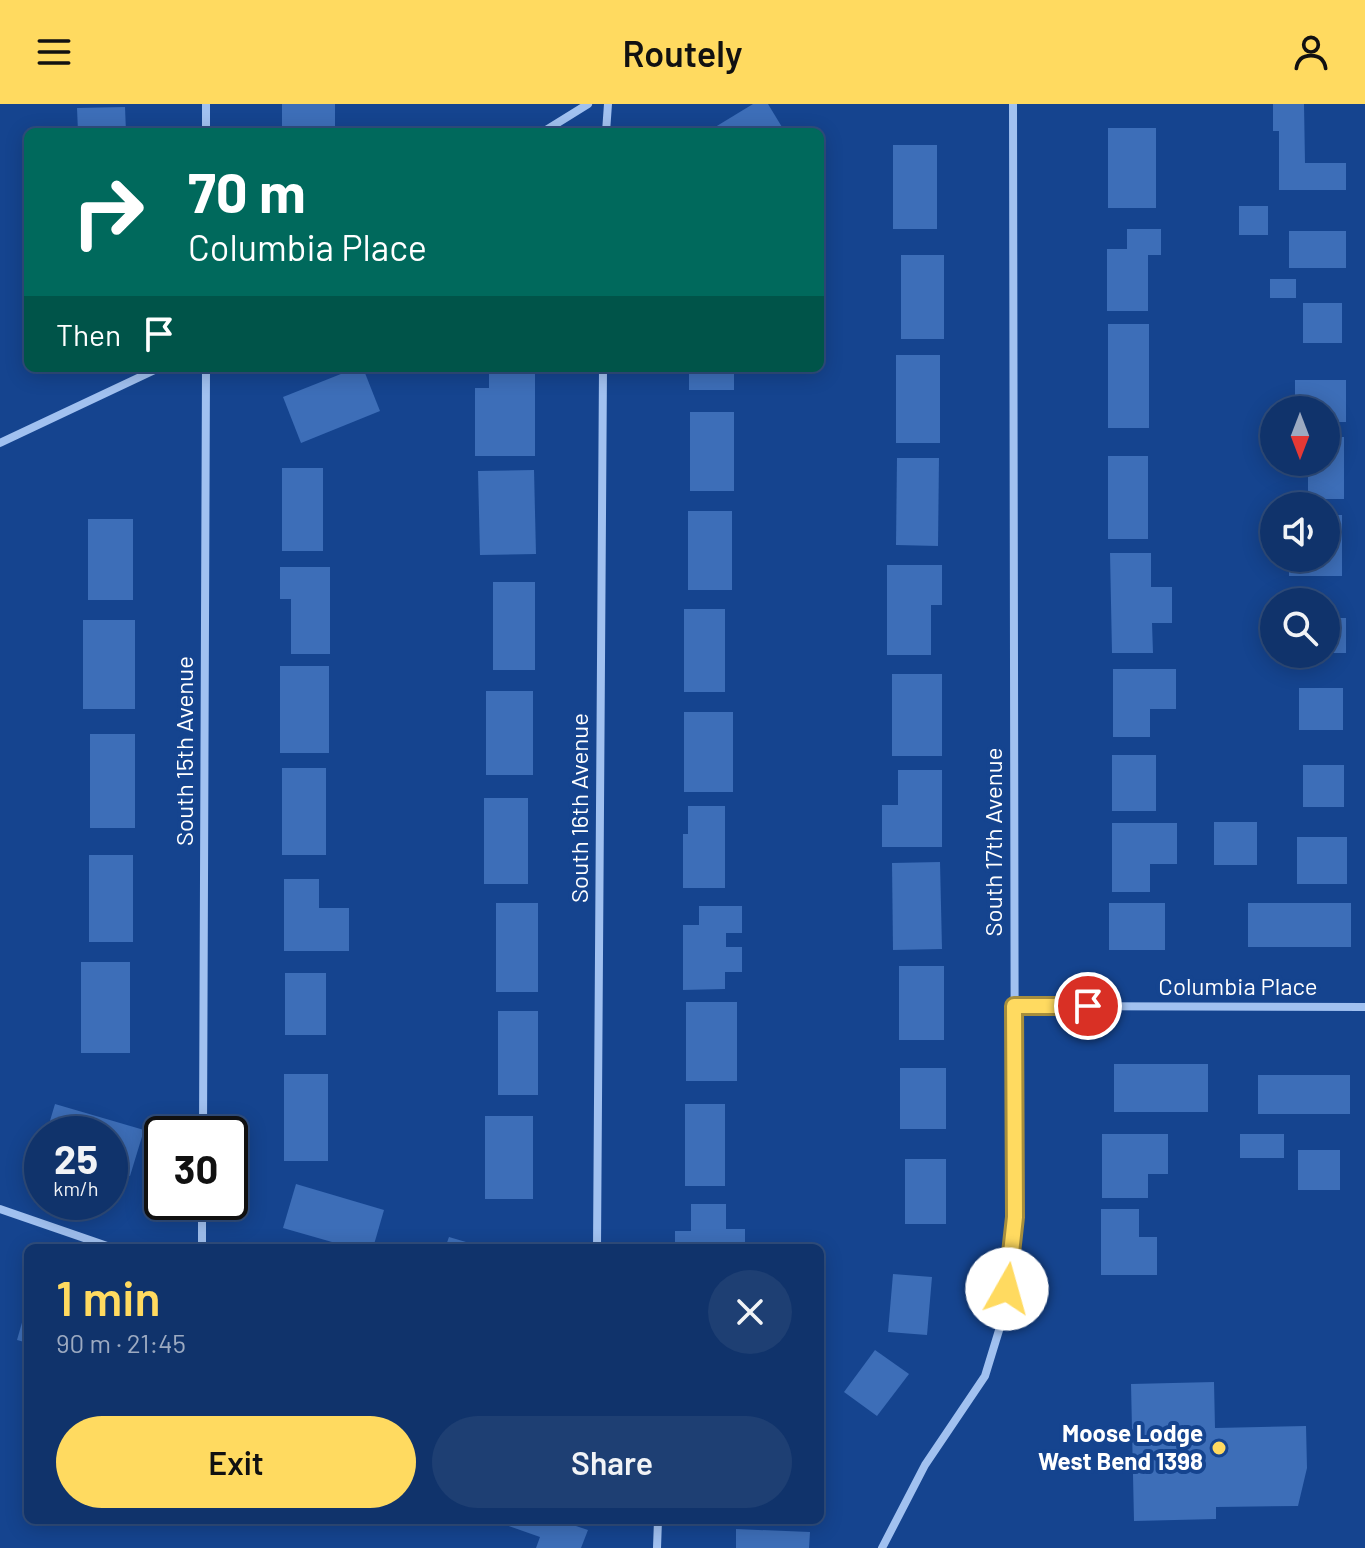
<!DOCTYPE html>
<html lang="en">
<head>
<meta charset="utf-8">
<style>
  body { margin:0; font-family:Barlow,sans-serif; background:#1e3f73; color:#f1f3f6; height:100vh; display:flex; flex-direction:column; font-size:30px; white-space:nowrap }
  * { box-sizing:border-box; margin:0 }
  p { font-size:26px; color:#9caac1 }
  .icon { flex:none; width:44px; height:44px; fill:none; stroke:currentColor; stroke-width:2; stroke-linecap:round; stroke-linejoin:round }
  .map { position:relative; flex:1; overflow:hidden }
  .sheet { position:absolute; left:24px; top:1140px; width:800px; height:280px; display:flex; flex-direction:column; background:#10336b; border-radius:12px; box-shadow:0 4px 20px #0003,0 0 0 2px #304e7e }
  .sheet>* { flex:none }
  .hud { position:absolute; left:24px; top:24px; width:800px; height:244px; border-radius:12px; box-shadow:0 4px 20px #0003,0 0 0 2px #304e7e; background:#00695c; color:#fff; overflow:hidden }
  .needle { width:52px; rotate:180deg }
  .fabs { position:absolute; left:1260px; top:292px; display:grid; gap:16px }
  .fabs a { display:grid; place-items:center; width:80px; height:80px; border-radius:50%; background:#10336b; box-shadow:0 4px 20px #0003,0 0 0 2px #304e7e; font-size:40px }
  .speed { position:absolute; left:24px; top:1012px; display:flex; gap:16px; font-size:40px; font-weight:700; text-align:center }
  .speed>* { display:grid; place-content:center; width:104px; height:104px; border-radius:50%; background:#10336b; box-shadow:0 4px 20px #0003,0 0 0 2px #304e7e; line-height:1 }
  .speed small { font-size:20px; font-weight:400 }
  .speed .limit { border:4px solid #111; border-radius:12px; background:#fff; color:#111 }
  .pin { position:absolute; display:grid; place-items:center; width:68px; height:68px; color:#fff; margin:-34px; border:4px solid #fff; border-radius:50%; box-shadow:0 2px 8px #0007 }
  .me { position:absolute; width:88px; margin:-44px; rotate:7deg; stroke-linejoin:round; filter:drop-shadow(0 0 6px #0008) }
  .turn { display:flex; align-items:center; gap:28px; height:168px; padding:0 32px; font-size:36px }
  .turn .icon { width:104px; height:104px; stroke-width:2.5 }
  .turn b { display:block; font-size:56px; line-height:68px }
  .then { display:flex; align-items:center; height:76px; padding:0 32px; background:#0003; gap:16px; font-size:30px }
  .round { display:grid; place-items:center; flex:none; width:84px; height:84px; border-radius:42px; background:#1e3f73 }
  .headline { display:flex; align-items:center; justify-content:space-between; height:136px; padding:0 32px }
  h1 { font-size:48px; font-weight:600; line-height:60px; color:#ffda60 }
  .primary-button { display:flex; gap:16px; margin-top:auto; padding:16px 32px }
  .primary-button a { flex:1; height:92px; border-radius:48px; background:#ffda60; color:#111; font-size:32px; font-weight:600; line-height:92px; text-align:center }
  .primary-button a+a { background:#1e3f73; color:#f1f3f6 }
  header { display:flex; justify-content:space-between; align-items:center; height:104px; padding:0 32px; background:#ffda60; color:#111; font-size:36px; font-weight:600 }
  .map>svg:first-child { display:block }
  .building { fill:#3d6eb8 }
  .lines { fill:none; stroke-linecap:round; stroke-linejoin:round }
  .minor { stroke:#a1c1f0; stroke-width:8 }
  .route-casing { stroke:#a68e3e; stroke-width:20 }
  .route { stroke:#ffda60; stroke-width:14 }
  .poi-dot { fill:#ffda60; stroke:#15448f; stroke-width:3 }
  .labels { text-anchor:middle; stroke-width:8; stroke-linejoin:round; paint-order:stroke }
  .street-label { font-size:24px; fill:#fff; stroke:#15448f }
  .poi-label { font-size:24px; font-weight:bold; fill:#fff; stroke:#15448f; text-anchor:end }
</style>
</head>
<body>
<header><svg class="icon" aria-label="menu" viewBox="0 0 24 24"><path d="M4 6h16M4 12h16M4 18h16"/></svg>Routely<svg class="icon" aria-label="person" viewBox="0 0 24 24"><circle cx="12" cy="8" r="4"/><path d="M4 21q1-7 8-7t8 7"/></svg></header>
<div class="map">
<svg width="1365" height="1444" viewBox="0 0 1365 1444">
  <rect width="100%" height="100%" fill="#15448f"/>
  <g class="building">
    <rect x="282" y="0" width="53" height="28"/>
    <polygon points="753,0 768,0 785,28 707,28"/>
    <polygon points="1273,0 1304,0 1305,59 1346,59 1346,86 1279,86 1279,27 1273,27"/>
    <polygon points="125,3 126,28 78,28 77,4"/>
    <rect x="1108" y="24" width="48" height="80"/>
    <rect x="893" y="41" width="44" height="84"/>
    <rect x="1239" y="102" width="29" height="29"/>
    <polygon points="1127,125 1161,125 1161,151 1148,151 1148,207 1107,207 1107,145 1127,145"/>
    <rect x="1289" y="127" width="57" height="37"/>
    <rect x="901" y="151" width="43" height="84"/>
    <rect x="1270" y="175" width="26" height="19"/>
    <rect x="1303" y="199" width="39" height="40"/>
    <rect x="1108" y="220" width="41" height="104"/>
    <rect x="896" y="251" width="44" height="88"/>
    <polygon points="356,264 363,264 380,307 301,339 283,293"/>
    <polygon points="489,264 535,264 535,352 475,352 475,284 489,284"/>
    <rect x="689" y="264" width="45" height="22"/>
    <polygon points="1295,276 1346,276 1346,318 1326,318 1326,306 1295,306"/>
    <rect x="690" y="308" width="44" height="79"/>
    <polygon points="1326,333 1344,333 1344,395 1308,395 1308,358 1326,358"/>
    <rect x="1108" y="352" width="40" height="83"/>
    <polygon points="897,354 939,354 938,442 896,441"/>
    <rect x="282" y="364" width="41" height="83"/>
    <polygon points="534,366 536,450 480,451 478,367"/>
    <rect x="688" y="407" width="44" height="79"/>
    <polygon points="1326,411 1342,411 1342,472 1289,472 1289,454 1326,454"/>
    <rect x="88" y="415" width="45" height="81"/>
    <polygon points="1110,449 1151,449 1151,483 1172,483 1172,519 1152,519 1153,549 1112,549"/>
    <polygon points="887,461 942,461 942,501 931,501 931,551 887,551"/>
    <polygon points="280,463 330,463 330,550 291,550 291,495 280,495"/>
    <rect x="493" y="478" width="42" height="88"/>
    <rect x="684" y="505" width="41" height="83"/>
    <rect x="1326" y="514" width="20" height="35"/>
    <rect x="83" y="516" width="52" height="89"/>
    <rect x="280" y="562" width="49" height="87"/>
    <polygon points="1113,565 1176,565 1176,605 1150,605 1150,633 1113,633"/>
    <rect x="892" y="570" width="50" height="82"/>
    <rect x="1299" y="584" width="44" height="42"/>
    <rect x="486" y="587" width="47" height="84"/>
    <rect x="684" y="608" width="49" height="80"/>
    <rect x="90" y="630" width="45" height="94"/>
    <rect x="1112" y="651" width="44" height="56"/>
    <rect x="1303" y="661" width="41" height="42"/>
    <rect x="282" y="664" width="44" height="87"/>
    <polygon points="898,666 942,666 942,743 882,743 882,701 898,701"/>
    <rect x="484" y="694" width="44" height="86"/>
    <polygon points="688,702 725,702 725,784 683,784 683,730 688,730"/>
    <rect x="1214" y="718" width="43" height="43"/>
    <polygon points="1112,719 1177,719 1177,760 1150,760 1150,788 1112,788"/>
    <rect x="1297" y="733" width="50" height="47"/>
    <rect x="89" y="751" width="44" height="87"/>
    <polygon points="940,758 942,845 893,846 892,759"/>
    <polygon points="284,775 319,775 319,804 349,804 349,847 284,847"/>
    <rect x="496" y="799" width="42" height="89"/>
    <rect x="1109" y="799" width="56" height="47"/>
    <rect x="1248" y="799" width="103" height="44"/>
    <polygon points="699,802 742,802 742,829 726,829 726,843 742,843 742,868 725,868 725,885 683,886 683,821 699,821"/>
    <rect x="81" y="858" width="49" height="91"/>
    <rect x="899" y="862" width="45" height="74"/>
    <rect x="285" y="869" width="41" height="62"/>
    <rect x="686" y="898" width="51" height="79"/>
    <rect x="498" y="907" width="40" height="84"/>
    <rect x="1114" y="960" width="94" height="48"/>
    <rect x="900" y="964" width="46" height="61"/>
    <rect x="284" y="970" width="44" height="87"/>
    <rect x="1258" y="971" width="92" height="39"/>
    <polygon points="55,1000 144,1026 130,1072 110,1066 110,1030 46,1030"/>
    <rect x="685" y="1000" width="40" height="82"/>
    <rect x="485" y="1012" width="48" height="83"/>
    <polygon points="1102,1030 1168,1030 1168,1070 1148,1070 1148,1094 1102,1094"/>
    <rect x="1240" y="1030" width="44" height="24"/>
    <rect x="1298" y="1046" width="42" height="40"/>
    <rect x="905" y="1055" width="41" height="65"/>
    <polygon points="296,1080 384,1106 373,1144 353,1144 283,1124"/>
    <polygon points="691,1100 726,1100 726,1125 745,1125 745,1144 675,1144 675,1127 691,1127"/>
    <polygon points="1101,1105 1139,1105 1139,1133 1157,1133 1157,1171 1101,1171"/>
    <polygon points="449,1133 483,1143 483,1144 445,1144"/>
    <polygon points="893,1170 932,1173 927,1231 888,1228"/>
    <polygon points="27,1201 28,1202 28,1239 17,1236"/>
    <polygon points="875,1246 909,1270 877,1312 844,1288"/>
    <polygon points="1214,1278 1215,1324 1306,1322 1307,1364 1298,1402 1216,1403 1216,1415 1134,1417 1131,1280"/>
    <polygon points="492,1416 558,1416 588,1426 581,1444 536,1444 540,1433"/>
    <polygon points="736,1425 810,1428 809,1444 736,1444"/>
  </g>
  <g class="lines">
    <g class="minor">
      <polyline points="206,0 206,28"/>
      <polyline points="543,28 588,0"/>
      <polyline points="606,28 608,0"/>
      <polyline points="0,339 159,264"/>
      <polyline points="1014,902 1365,903"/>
      <polyline points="203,1030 206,264"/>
      <polyline points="0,1105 113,1144"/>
      <polyline points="202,1144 202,1098"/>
      <polyline points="597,1144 603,264"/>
      <polyline points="657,1444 658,1416"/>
      <polyline points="882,1444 925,1361 985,1272 1004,1210 1015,1113 1013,0"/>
    </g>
  </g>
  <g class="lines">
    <g class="route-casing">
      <polyline id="route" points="1007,1185 1015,1113 1014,902 1088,902"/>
    </g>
    <use href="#route" class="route"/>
  </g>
  <circle class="poi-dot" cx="1219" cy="1344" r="8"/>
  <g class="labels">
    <g class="street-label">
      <text transform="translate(185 647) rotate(-90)" y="8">South 15th Avenue</text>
      <text transform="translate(580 704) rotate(-90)" y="8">South 16th Avenue</text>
      <text transform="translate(994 738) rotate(-90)" y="8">South 17th Avenue</text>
      <text x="1238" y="891">Columbia Place</text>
    </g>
    <g class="poi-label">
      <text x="1203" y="1338">Moose Lodge<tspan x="1203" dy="28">West Bend 1398</tspan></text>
    </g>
  </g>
</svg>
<div class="fabs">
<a><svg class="needle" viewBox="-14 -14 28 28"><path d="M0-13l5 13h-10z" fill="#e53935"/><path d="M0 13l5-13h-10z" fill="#9caac1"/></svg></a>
<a><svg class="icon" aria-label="sound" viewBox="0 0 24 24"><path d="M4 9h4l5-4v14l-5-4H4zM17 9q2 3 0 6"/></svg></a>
<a><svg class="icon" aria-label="search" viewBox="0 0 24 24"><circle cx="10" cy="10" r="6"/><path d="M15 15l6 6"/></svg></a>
</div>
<div class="speed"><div>25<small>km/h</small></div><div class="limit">30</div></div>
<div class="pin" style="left:1088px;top:902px;background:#d93025"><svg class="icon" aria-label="arrive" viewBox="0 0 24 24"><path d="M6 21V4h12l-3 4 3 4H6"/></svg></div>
<svg class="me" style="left:1007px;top:1185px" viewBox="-20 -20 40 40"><circle r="19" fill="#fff"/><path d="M0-13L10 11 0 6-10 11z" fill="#ffda60"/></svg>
<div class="hud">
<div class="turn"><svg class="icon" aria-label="right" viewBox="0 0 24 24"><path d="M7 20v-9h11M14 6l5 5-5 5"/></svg><div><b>70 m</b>Columbia Place</div></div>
<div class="then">Then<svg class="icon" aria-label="arrive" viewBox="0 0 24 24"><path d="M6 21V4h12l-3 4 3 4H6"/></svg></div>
</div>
<section class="sheet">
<div class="headline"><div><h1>1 min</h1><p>90 m · 21:45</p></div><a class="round"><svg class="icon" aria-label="close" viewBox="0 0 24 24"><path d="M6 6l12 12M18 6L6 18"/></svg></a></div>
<div class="primary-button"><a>Exit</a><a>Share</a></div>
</section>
</div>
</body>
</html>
